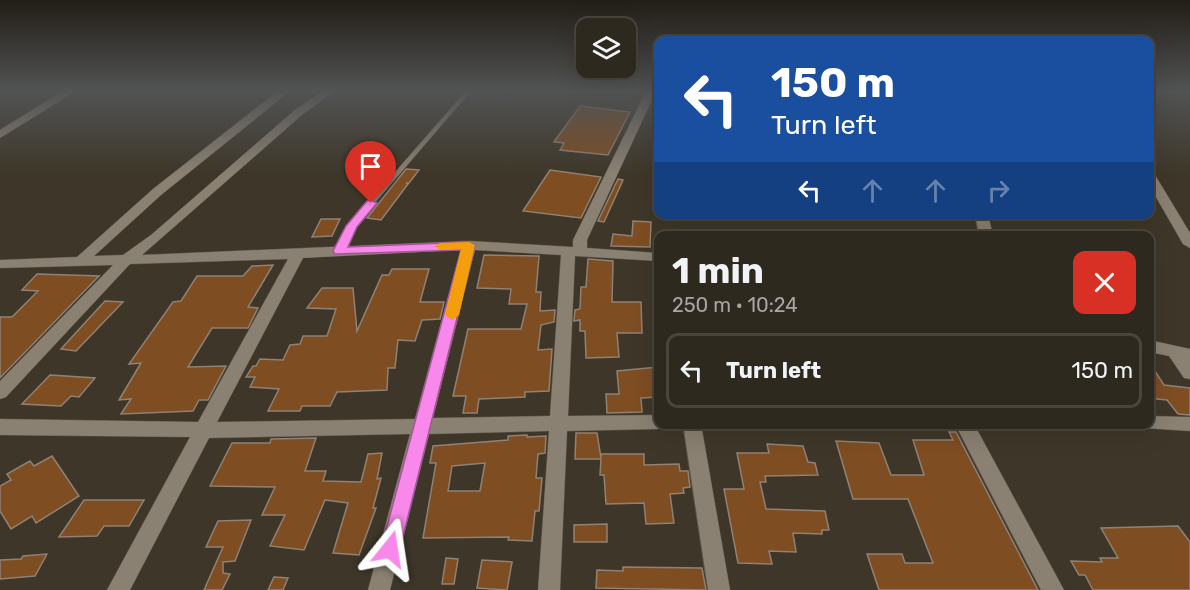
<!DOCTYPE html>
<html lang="en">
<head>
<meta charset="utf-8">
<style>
  body { margin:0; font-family:Rubik,sans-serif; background:#3a352c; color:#f1f3f6; height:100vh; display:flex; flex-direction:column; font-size:22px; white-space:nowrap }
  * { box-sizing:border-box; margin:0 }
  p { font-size:20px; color:#a7a6a4 }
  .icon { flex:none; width:33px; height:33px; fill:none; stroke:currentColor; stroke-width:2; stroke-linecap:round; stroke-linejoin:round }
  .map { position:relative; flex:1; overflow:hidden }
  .side { position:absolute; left:654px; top:231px; width:500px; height:198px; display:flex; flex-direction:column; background:#2e291f; border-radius:12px; box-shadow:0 6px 24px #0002,0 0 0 2px #49453d }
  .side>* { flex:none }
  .top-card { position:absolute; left:654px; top:36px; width:500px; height:183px; border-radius:12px; box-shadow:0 6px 24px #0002,0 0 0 2px #49453d; background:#1a4fa0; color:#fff; overflow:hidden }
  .buttons { position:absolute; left:576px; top:18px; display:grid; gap:12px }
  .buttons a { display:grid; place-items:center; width:60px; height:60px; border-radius:12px; background:#2e291f; box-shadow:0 6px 24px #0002,0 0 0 2px #49453d; font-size:30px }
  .pin { position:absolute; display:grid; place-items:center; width:51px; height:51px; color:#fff; margin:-62px -26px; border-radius:50% 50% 50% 0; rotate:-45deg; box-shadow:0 0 6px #0007 }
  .pin .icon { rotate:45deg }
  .me { position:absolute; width:66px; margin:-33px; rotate:15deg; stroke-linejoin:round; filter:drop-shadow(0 0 4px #0008) }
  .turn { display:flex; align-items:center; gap:21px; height:126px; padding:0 18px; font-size:27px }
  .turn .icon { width:78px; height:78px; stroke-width:2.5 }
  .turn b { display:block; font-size:42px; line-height:51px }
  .lanes { display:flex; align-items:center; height:57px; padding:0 18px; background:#0003; justify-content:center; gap:30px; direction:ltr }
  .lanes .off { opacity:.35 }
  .round { display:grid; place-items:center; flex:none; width:63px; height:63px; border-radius:12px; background:#3a352c }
  .overview { display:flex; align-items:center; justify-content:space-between; height:102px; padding:0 18px }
  h1 { font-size:36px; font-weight:700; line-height:45px }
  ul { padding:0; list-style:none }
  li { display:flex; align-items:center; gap:18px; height:75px; margin:0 12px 9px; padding:0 6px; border:3px solid #49453d; border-radius:12px }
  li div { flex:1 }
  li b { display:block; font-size:22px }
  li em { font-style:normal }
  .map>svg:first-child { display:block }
  .building { fill:#7e4d22; stroke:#908175; stroke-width:1.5; fill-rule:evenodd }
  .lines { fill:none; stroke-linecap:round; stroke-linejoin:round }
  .service-casing { stroke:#5b5449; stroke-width:1 }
  .minor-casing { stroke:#5b5449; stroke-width:1 }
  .service { fill:#8a8172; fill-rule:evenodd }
  .minor { fill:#8a8172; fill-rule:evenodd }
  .route { fill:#f888ea; stroke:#a15898; stroke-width:1.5 }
  .slow { fill:#f59e0b }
</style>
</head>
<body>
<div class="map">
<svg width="1190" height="590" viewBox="0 0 1190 590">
  <rect width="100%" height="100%" fill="#3e3729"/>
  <g class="building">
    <polygon points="580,106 630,112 608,155 560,150 564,143 554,142"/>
    <polygon points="406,169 419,170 409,183 406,183 408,184 381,220 367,218"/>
    <polygon points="550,170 601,177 581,218 523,211"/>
    <polygon points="618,179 623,180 604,222 598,221"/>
    <polygon points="321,219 340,219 332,236 312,237"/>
    <polygon points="633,221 651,222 650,247 611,246 613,234 632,236"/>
    <polygon points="484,255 539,256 536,292 541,292 540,311 555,310 554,322 541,325 538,350 552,349 549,391 525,392 525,397 479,399 477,413 463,413 466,396 453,396 468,329 521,329 527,304 509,304 511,289 477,288"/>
    <polygon points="588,259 613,261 612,302 641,302 642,333 617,333 619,357 586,358 585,331 580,331 580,320 574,321 575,310 580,309 581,287 586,287"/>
    <polygon points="273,265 248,307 258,308 248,328 212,328 188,367 226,366 208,400 199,400 193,411 121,414 131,399 119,400 141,363 129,364 173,302 181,301 197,276 243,276 252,266"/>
    <polygon points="392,269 429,269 420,302 444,302 440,319 422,320 415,341 398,340 395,368 388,368 387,390 337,392 330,406 302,406 300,411 268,411 279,389 250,387 255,377 246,377 253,366 256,366 260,359 283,360 290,345 300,344 303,336 327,336 336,309 307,308 322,288 353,288 357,331 382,275 389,275"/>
    <polygon points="37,274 99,276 0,378 0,317 12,317 38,291 22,290"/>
    <polygon points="105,301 123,302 76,351 61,349"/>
    <polygon points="1149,362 1164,385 1190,388 1190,415 1178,414 1167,400 1149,398"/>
    <polygon points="658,367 658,397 641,398 642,412 607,413 606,394 619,394 617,371"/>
    <polygon points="50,375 95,378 79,397 71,396 61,406 22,404"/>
    <polygon points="949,432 956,432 1038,590 879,590 867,554 902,554 905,563 933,563 908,499 853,499 836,441 879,443 891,475 924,475 913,440 953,440"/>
    <polygon points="576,433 597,433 601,458 601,454 644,454 644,465 679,464 680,471 688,471 690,487 683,488 684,493 670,494 674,523 646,524 644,503 606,504 604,475 600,475 601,459 575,459"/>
    <path d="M527,435V437L546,436L545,453L538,454L536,478H542L539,511H535L532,541L508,540L509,537L423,538L436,463H430L433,446L508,440V436ZM485,463L480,491H448L452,466Z"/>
    <polygon points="316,438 305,471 326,471 323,481 361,482 368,454 382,453 377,479 381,478 373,508 376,508 359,555 333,553 348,503 325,500 304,550 270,546 285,515 262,515 275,487 210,486 232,443 270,443 271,439"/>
    <polygon points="767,444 803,446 808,462 815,463 818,475 765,476 766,482 760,482 766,509 825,511 829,530 822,530 822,534 793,533 796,552 769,551 772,564 738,563 724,489 744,489 737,453 769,453"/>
    <polygon points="52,456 79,496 36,523 32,516 11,529 0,511 0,486 11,480 7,474 30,461 34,466"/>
    <polygon points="84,500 144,500 129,526 104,526 97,536 59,537"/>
    <polygon points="251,520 235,561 223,562 223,573 230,574 222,590 204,590 223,547 206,547 218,521"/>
    <polygon points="607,524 607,542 574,542 574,525"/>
    <polygon points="1178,526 1190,542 1190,590 1093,590 1085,575 1079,575 1071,561 1102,562 1100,558 1118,558 1101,528"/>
    <polygon points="47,554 35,576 0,579 0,560 21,559 23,556"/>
    <polygon points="446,558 458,559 454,584 442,584"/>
    <polygon points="482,560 512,562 507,590 477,588"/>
    <polygon points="623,567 702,568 706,590 596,588 597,570 623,571"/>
    <polygon points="274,577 288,578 283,590 268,590"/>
  </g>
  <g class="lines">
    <g class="service-casing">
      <polygon id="service" points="466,91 471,91 360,220 341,253 337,253 336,251 355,218"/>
    </g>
    <g class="minor-casing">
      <g id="minor">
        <polygon points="63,91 76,91 0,138 0,130"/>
        <path d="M278,91H290L161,195L94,256L123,255L151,235L295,110L323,91H335L303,114L142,255L469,241L573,247V240L646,91H656L587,240V248L658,253V261L575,256L568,416L658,415V424H666L658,429L567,431L560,590H538L549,431L429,434L390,590H368L410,434L209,438L130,590H107L190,437L0,435V419L198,422L288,259L130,264L6,397L0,399V381L113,265L0,268V260L77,257L153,189ZM461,250L415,419L217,422L303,258ZM475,250L561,255L550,416L433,418Z"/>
        <polygon points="1149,171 1155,175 1190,233 1190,248 1183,244 1149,185"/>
        <polygon points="975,214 988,214 993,236 979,236"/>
        <polygon points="1149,340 1190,349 1190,379 1184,378 1169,356 1149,352"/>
        <polygon points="1149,416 1190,417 1190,431 1143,428 1141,424 1149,424"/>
        <polygon points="683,424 701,424 730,590 708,590"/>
        <polygon points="955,424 974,424 1064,590 1041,590"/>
      </g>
    </g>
    <use href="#service" class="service"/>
    <use href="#minor" class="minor"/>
  </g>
  <linearGradient id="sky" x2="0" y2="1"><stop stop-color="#221e17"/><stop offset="0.52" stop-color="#525354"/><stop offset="1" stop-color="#525354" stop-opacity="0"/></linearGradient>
  <rect width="1190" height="174" fill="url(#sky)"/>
  <polygon class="route" points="371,200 377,203 357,227 348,247 469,242 475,245 400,549 397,555 390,558 384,555 381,549 461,250 335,254 333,251 346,226 367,201"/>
  <polygon class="slow" points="469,242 475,245 459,315 452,320 445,315 461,249 440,250 434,246 440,243"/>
</svg>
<div class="buttons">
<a><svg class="icon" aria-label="layers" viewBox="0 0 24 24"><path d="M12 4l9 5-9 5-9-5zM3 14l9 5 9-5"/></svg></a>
</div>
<div class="pin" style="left:371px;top:203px;background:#d93025"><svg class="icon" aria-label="arrive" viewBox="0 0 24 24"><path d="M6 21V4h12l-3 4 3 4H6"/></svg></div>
<svg class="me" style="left:390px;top:549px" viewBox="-20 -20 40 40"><path d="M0-17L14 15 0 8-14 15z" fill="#f888ea" stroke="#fff" stroke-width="4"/></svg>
<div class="top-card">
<div class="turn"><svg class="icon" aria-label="left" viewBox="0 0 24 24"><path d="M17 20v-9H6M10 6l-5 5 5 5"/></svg><div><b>150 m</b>Turn left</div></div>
<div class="lanes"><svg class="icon" aria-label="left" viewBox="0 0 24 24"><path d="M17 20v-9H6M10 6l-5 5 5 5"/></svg><svg class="icon off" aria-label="ahead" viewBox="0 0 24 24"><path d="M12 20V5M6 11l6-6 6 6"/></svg><svg class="icon off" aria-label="ahead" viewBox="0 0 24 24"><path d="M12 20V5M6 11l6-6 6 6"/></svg><svg class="icon off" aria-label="right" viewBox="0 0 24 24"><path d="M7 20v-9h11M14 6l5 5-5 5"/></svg></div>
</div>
<section class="side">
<div class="overview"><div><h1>1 min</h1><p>250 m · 10:24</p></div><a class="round" style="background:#d93025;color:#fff"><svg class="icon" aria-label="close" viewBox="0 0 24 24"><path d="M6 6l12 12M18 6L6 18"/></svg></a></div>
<ul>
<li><svg class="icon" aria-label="left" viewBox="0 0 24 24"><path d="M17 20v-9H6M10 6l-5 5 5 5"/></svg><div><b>Turn left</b></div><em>150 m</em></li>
</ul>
</section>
</div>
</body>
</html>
